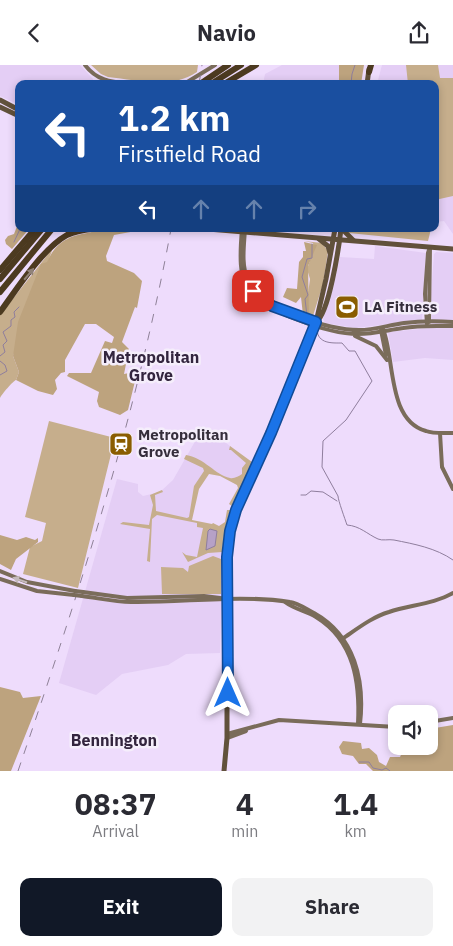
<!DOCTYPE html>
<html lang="en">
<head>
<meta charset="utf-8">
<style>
  body { margin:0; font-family:"IBM Plex Sans",sans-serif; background:#f2f2f3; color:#2b2b33; height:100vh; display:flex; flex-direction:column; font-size:19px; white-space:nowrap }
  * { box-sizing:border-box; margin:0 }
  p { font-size:16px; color:#7c7c81 }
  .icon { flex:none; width:28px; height:28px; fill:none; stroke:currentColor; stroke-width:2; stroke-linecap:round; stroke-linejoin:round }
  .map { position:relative; height:706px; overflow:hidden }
  .drawer { display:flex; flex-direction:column; background:#fff; flex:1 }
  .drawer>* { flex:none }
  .top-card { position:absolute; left:15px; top:15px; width:424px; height:152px; border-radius:10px; box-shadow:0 2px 8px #0003; background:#1a4fa0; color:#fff; overflow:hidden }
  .tools { position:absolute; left:388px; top:640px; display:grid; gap:10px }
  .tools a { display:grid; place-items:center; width:50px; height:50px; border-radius:10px; background:#fff; box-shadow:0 2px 8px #0003; font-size:25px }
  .pin { position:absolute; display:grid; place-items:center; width:42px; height:42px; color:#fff; margin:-21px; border-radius:10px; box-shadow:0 2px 8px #0006 }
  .me { position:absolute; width:55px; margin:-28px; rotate:0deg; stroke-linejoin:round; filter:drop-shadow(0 0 4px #0008) }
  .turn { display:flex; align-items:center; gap:18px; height:105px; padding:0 20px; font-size:22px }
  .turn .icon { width:65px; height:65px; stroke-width:2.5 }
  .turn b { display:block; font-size:35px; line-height:42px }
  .lanes { display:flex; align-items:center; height:48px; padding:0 20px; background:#0003; justify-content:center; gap:25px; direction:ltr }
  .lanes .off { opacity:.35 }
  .eta { display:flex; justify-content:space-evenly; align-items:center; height:85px; text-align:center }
  .eta b { font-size:30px; font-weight:700; line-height:35px }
  .cta { display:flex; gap:10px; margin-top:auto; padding:10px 20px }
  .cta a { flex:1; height:58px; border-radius:10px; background:#111827; color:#fff; font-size:20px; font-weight:700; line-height:58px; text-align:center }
  .cta a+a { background:#f2f2f3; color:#2b2b33 }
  header { display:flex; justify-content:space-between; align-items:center; height:65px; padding:0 20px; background:#fff; font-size:22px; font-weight:700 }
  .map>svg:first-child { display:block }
  .built { fill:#e4cef5 }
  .green { fill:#c6ae8c }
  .forest { fill:#bda37e }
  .water { fill:#b6a1c7; stroke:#8f7e9d }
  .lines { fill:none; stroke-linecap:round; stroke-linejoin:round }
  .stream { stroke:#8f7e9d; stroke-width:1 }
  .secondary { stroke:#7a6c5a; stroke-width:4 }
  .primary { stroke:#61513b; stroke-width:5 }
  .highway { stroke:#4c3a20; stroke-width:6 }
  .rail { stroke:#8e8197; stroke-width:1; stroke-dasharray:9 9; stroke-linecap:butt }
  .secondary-bridge { stroke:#7a6c5a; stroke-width:4 }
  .oneway { fill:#908278 }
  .oneway2 { fill:#c4babb }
  .route-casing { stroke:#114b97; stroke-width:12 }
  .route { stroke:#1a73e8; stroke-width:9 }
  .labels { text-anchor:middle; stroke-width:5; stroke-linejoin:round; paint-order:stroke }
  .poi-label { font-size:15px; font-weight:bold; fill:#352e3b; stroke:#f5eefb; text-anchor:start }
  .neighbourhood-label { font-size:16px; font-weight:bold; fill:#33253e; stroke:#f5eefb }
</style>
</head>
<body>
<header><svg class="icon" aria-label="back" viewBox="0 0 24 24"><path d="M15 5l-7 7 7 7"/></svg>Navio<svg class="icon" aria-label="share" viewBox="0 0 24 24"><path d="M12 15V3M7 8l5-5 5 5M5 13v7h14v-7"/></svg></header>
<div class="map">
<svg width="453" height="706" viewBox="0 0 453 706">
  <rect width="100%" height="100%" fill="#eedcfc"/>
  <g class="built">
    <polygon points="0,0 80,0 93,14 92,19 19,19 19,40 0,31"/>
    <polygon points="282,0 339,0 340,18 263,19 265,9"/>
    <polygon points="382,0 453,0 453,169 444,156 435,157 435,19 377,19"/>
    <polygon points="375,181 426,188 422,255 356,263 325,258 323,254 333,224 340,192 374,194"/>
    <polygon points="436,187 453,188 453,295 425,293 393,297 388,267 432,263 431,229 434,189"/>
    <polygon points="205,362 251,397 240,422 209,402 196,426 191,456 224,464 220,588 186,589 168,600 122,609 96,630 59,618 117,414 138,419 138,427 143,431 160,427 173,415 201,366"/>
  </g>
  <g class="green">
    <path d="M91,0H198L197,7C170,25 138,15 108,12L101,9Z"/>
    <polygon points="406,0 438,0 440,13 453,13 453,131 435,135 435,90 438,89 438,83 435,77 435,19 408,19"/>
    <polygon points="345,164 431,164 428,176 349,168"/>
    <polygon points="304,176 322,178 328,186 323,219 312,254 303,250 309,251 307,236 310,214 307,204 314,184 313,178"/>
    <path d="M53,183L13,291L19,307L16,315C13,316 2,329 0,333V250Z"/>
    <polygon points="49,356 115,373 78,523 23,509 30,482 42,476 46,458 25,452"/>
    <path d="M230,381L252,397L232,441L229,439L238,423L237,420L220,411L209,409L199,424L192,455L212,459L213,458L219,461L225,457L227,445H230L225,463L222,487L208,488L188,497L182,487L186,490L197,492L203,463L197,462V458L157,450L152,454L150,497L147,496L150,464L120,459L123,457L149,460L153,440L150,430L162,425L163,427L155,430L156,446L187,453L189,452L194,421L204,406L203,403L184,394L186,390C205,393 215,410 230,413C234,414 239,411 242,409V403L246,398L231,385H229Z"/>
    <polygon points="213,491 221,494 221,529 162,529 161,502 183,503 188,507 189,501"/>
  </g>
  <g class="forest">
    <polygon points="339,0 364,0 361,19 339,19"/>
    <polygon points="19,156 19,164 29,164 12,184 6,179 5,175 8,171 14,169"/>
    <path d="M109,164H147L114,170L106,191L107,196L134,208L142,216L137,243L135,242L122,277L129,284L124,309L129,308L136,312L128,345L120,350L99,342L97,336L99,327L67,311L69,308H91L105,276L112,278L114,272L96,259H85L65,295V307L61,308L55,315L57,324L53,330L38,326L16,315L19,307L13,291L18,257L41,199L47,197C60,168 80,170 109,164Z"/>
    <polygon points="304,177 317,180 308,201 309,251 303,250 301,232 296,238 283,232 287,223 297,224 299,197 303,192 303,186 306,186"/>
    <polygon points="0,470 17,475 26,472 35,475 38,473 38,477 16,494 11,505 0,499"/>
    <polygon points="0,622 20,627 23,633 41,631 11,706 0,706"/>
    <polygon points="453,660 453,706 373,706 366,699 359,699 353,691 342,689 339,682 343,676 361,678 362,684 369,683 377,690 379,697 386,701 390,692 400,692 405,681 429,681 429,664"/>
  </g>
  <polygon class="water" points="210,464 217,466 215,481 206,485 208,466"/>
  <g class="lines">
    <g class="stream">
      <polyline points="351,19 352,9 355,0"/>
      <polyline points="14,177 20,164"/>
      <polyline points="307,251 305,234 308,230 302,212 307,194 312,193 312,179"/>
      <path d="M317,265C318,279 332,278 342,278L349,286H355L372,316L346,355L323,376L322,402L338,431C338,435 345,454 347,460C360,461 367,469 378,474C382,476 389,474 394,475C414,479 436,483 453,495"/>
      <polyline points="0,291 5,287 3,280 7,276 3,267 11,261 11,255 15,252 14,247 19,242"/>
      <polyline points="0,296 5,300 7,306 0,310"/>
      <polyline points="301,430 306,430 311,426 323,427 337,436"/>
      <polyline points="359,697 369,697 373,703 382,705 386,703 390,706"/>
    </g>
    <g class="secondary">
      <path d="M85,0C97,16 112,17 130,19"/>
      <polyline points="184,19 215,0"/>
      <path d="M242,164C237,222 243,234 298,255C316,262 338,269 358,269C373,269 388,265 403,263C420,260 436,261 453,261"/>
      <path d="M245,164C244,181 241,200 248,216C260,245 329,265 359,265C374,265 389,260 404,258C420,256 437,256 453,257"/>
      <polyline points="429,257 430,182"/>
      <polyline points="427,259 425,229 428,188 430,182"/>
      <path d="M383,264C395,294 387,355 426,366C434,369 444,368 453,368"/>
      <polyline points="381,265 386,290"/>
      <polyline points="355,271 376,281 387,295"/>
      <polyline points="440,368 442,402 453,424"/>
      <polyline points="0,506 27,517 75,526"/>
      <polyline points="0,514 37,526 74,530"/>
      <polyline points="83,527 127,533 204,531 228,534"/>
      <path d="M82,531C98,533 115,537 131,537C184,538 237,529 290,537C298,538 306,544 314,548C355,571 365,616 360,659"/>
      <path d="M285,537C294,544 306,546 316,552C355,576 360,619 358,659"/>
      <path d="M342,574C357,564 372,552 389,547C410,540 434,539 453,528"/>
      <polyline points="429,657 453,653"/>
      <polyline points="227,669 279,655 396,662"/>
      <polyline points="227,673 246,666"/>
    </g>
    <g class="primary">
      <polyline points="367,19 369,4"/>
      <polyline points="0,35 19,45"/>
      <polyline points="0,42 19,51"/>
      <polyline points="208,164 453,184"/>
      <polyline points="342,164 353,175"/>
      <polyline points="319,174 328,181 330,188"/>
      <path d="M316,257C329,249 339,181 341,164"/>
      <polyline points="224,706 227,673 227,492 230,466 236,445 271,368 316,257 326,214 335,164"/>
    </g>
    <g class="highway">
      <polyline points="369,7 371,0"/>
      <polyline points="200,19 228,0"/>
      <polyline points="211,19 241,0"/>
      <polyline points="224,19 256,0"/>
      <polyline points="0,205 35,164"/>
      <polyline points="0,214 42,164"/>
      <polyline points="0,227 52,164"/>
      <path d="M0,247C17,224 42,184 67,170C74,167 82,165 90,164"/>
    </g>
    <g class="rail">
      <polyline points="199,19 202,0"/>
      <path d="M18,706C79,528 137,349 171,164"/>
    </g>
    <g class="secondary-bridge">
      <polyline points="75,526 83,527"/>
      <polyline points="74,530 82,531"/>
    </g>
  </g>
  <defs><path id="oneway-solid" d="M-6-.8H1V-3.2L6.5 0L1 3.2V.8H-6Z" transform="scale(1.25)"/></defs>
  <use class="oneway" href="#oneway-solid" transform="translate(29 209) rotate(-50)"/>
  <use class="oneway2" href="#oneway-solid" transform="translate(20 515) rotate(-161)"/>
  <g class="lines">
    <g class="route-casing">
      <polyline id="route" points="228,628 227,492 230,466 236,445 271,368 316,257 272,241 253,226"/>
    </g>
    <use href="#route" class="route"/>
  </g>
  <defs>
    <g id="stadium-square" transform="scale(1.25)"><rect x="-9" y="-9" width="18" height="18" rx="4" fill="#8a5d00" stroke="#f5eefb"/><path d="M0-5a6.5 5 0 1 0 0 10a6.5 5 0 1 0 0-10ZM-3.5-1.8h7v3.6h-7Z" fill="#fff"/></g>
    <g id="station-square" transform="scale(1.25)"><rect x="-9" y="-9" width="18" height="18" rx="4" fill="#8a5d00" stroke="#f5eefb"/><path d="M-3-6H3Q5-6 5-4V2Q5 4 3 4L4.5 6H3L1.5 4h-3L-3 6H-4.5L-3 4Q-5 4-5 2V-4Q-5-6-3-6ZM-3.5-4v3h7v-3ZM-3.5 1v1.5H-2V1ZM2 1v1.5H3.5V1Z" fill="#fff"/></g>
  </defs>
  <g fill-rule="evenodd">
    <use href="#stadium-square" x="347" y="242"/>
    <use href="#station-square" x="121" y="379"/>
  </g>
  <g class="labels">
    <g class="poi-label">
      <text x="364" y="247">LA Fitness</text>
      <text x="138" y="375">Metropolitan<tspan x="138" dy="17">Grove</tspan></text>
    </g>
    <g class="neighbourhood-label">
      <text x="151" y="298">Metropolitan<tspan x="151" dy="18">Grove</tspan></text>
      <text x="114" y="681">Bennington</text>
    </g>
  </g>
</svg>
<div class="tools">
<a><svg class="icon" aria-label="sound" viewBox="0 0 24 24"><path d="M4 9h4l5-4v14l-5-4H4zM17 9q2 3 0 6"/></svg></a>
</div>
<div class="pin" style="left:253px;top:226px;background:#d93025"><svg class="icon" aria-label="arrive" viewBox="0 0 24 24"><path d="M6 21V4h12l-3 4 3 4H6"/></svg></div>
<svg class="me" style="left:228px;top:628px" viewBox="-20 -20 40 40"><path d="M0-17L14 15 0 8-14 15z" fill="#1a73e8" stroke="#fff" stroke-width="4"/></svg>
<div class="top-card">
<div class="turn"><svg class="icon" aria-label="left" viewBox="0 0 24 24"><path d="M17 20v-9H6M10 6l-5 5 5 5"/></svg><div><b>1.2 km</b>Firstfield Road</div></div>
<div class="lanes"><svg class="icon" aria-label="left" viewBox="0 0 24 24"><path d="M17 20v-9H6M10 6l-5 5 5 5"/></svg><svg class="icon off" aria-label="ahead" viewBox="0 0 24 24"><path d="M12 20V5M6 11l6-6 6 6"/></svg><svg class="icon off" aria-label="ahead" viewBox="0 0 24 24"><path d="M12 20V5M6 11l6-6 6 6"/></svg><svg class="icon off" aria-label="right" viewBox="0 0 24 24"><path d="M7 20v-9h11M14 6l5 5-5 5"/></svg></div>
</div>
</div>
<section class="drawer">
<div class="eta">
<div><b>08:37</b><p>Arrival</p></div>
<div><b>4</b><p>min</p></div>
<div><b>1.4</b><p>km</p></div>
</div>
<div class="cta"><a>Exit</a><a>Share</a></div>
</section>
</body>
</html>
